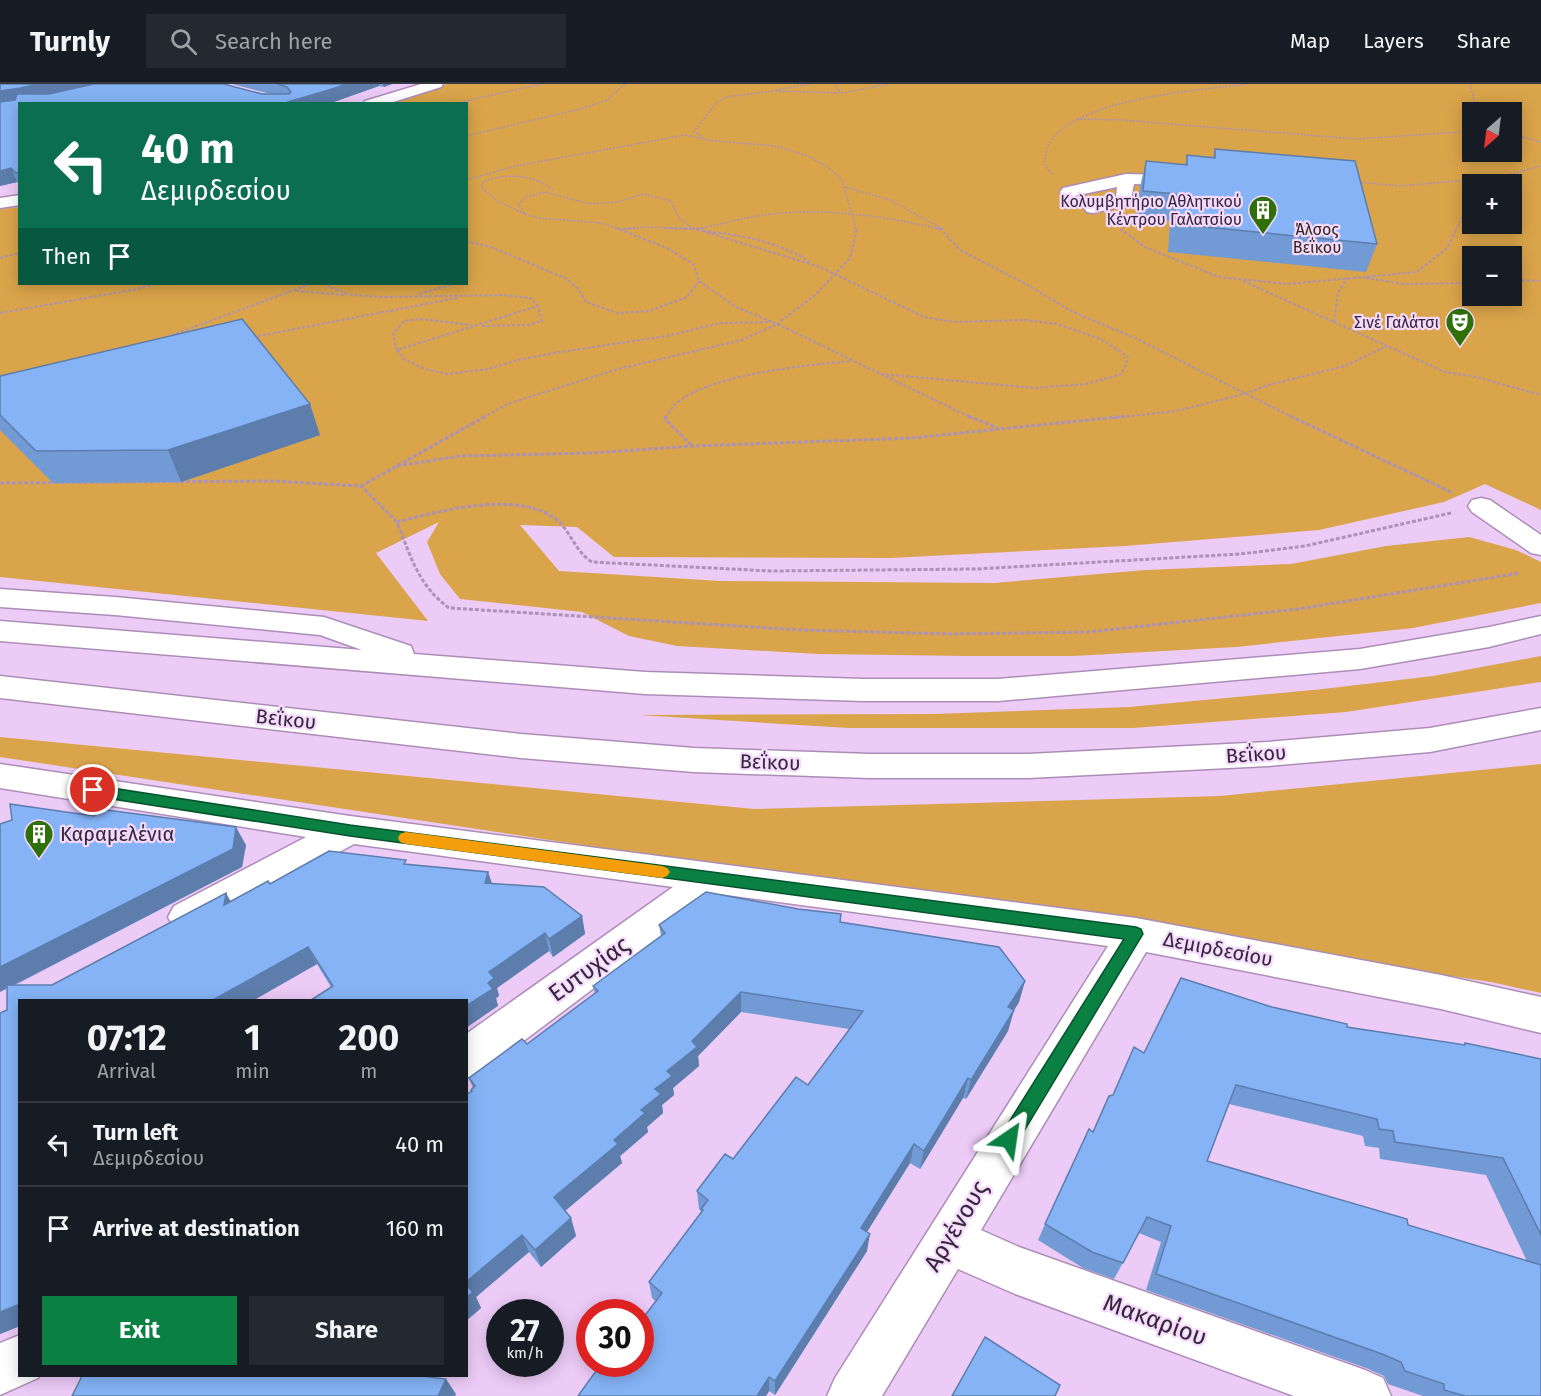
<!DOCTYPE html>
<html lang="en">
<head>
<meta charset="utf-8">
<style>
  body { margin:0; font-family:"Fira Sans",sans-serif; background:#242831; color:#f1f3f6; height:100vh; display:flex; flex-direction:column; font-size:22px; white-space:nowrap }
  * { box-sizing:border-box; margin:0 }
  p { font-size:20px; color:#9ea1a6 }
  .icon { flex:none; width:33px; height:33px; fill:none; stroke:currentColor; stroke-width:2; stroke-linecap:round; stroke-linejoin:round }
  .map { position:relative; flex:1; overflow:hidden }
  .sheet { position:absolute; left:18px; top:915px; width:450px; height:378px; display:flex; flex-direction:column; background:#171b24; border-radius:0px; box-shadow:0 3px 15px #0003 }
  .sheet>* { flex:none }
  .banner { position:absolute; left:18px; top:18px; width:450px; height:183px; border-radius:0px; box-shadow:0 3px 15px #0003; background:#0b6e4f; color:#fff; overflow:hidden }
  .needle { width:39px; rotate:208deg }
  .tools { position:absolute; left:1462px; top:18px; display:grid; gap:12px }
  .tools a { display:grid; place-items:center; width:60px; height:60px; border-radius:0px; background:#171b24; box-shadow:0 3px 15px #0003; font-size:30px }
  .speed { position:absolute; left:486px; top:1215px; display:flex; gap:12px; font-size:30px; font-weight:700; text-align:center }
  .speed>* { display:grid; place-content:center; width:78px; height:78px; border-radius:50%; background:#171b24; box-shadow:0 3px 15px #0003; line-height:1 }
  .speed small { font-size:15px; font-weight:400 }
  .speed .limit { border:9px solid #d22; background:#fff; color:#111 }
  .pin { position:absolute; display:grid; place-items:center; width:51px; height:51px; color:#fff; margin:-26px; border:3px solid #fff; border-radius:50%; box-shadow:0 2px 6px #0007 }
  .me { position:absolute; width:66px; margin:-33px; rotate:32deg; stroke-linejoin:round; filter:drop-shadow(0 0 4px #0008) }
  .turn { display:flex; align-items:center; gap:21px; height:126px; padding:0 24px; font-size:27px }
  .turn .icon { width:78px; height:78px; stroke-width:2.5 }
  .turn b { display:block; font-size:42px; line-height:51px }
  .then { display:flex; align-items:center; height:57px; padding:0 24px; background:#0003; gap:12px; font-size:22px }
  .eta { display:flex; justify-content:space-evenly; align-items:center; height:102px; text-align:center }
  .eta b { font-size:36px; font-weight:700; line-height:42px }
  .button { display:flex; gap:12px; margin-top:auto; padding:12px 24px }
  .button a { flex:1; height:69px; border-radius:0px; background:#0b8043; color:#fff; font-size:24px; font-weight:700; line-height:69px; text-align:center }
  .button a+a { background:#242831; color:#f1f3f6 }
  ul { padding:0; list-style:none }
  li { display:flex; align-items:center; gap:18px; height:84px; padding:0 24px; border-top:2px solid #363941 }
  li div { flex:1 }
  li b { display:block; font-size:22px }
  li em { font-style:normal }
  header { display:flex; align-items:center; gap:36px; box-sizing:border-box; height:84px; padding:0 30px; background:#171b24; border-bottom:2px solid #363941 }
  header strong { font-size:28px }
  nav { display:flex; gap:33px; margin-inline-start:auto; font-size:21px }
  .search { width:420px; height:54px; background:#242831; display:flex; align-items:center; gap:15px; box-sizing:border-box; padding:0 21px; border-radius:0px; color:#9ea1a6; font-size:22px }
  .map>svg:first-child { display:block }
  .green { fill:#daa44a; fill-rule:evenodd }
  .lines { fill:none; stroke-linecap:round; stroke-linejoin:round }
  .minor-casing { stroke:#ad8db7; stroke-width:3 }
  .major-casing { stroke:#ad8db7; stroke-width:3 }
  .path-far2 { stroke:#ac92b5; stroke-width:1.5; stroke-dasharray:2 1.5; stroke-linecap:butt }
  .path-far1 { stroke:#ac92b5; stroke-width:2; stroke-dasharray:3 2; stroke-linecap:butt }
  .path { stroke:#ac92b5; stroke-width:3; stroke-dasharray:4 2; stroke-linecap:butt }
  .minor { fill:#fff; fill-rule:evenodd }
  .major { fill:#fff; fill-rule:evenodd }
  .wall { fill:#729ad4; fill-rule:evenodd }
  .shaded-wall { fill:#5d7dac }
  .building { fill:#85b3f6; stroke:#5d7dac; stroke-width:1.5 }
  .route { fill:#0b8043; stroke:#07532c; stroke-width:1.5 }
  .slow { fill:#f59e0b }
  .labels { text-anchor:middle; stroke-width:4.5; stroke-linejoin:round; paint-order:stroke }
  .far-poi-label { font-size:16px; fill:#322637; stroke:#f5dafe; text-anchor:end }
  .far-park-label { font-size:16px; fill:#322716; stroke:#f5dafe }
  .street-label { font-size:20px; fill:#322637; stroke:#f5dafe }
  .poi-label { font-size:20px; fill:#322637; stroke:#f5dafe; text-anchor:start }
  .near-street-label { font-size:24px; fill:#322637; stroke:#f5dafe }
</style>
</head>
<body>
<header>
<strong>Turnly</strong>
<div class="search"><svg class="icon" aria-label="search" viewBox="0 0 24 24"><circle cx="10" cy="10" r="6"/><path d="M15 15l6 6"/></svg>Search here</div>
<nav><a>Map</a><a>Layers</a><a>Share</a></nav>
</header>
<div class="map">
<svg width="1541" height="1312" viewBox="0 0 1541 1312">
  <rect width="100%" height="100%" fill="#eccbf7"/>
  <g class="green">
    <path d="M447,0H1541V426L1485,400L1444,418L1319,446L1125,462L890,474L614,473L577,443L520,441L559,487L720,497L994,499L1146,486L1291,480L1386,462L1469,453L1516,466L1541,478V519L1413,544L1236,563L1073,572H966L819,570L677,562L629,552L582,528L460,515L440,490L427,458L439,438L376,469L428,537L0,493V125L19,123L20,200H466V20L382,19ZM1473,28H1512V68H1473ZM1473,100H1512V140H1473ZM1473,172H1512V212H1473Z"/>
    <polygon points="1541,572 1541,598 1346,628 1133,644 848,644 639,631 934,630 1129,623 1323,605 1433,592"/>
    <polygon points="0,653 754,725 1220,712 1541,680 1541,909 1491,898 0,673"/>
  </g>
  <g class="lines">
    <g class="minor-casing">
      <g id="minor">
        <polygon points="421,0 443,0 441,3 387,20 363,20 365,17"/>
        <polygon points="1126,90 1166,91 1174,96 1166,101 1134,100 1130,120 1093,129 1087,128 1084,124 1087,120 1116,113 1117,103 1069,113 1063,112 1060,108 1063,104"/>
        <polygon points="20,111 20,121 0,124 0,114"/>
        <polygon points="1481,414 1490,416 1541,451 1541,471 1531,469 1472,428 1468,422 1472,416"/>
        <polygon points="0,680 350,732 1136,834 1441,891 1541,913 1541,949 1441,925 1146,868 981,1146 1019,1163 1365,1286 1383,1294 1391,1312 1294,1312 1015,1210 958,1185 882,1312 827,1312 835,1294 1108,862 719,810 481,989 466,994 466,950 673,803 354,760 200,844 187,849 174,844 168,833 174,822 306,753 0,704"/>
        <polygon points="20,1251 20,1292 39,1292 38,1294 0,1311 0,1259"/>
      </g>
    </g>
    <g class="major-casing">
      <g id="major">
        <polygon points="0,505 115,513 324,533 411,562 414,570 645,588 863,595 998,595 1360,565 1489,543 1541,532 1541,550 1489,563 1360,585 998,617 863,617 645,610 0,557 0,537 362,566 320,551 115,531 0,523"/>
        <polygon points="0,592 521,650 694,664 870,670 1028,670 1268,658 1430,644 1541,624 1541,646 1430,668 1268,682 1028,694 870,694 694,688 521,674 0,614"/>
      </g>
    </g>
    <g class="path-far2">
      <polyline points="837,0 836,4 841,8"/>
      <polyline points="1470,0 1477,28"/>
      <polyline points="776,6 810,0"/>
      <polyline points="457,19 541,0"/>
      <polyline points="1077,35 1120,36 1357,55 1473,47"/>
      <polyline points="1512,50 1541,58"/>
      <polyline points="466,52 580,25 607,16 625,0"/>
      <path d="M1052,90L1044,80C1046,73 1046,64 1050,58C1081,13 1196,7 1247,0"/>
      <polyline points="466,96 515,82 685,51 703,55"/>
      <polyline points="1357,98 1400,102 1500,93"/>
      <polyline points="1492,100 1500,93 1541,82"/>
      <polyline points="845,103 890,116 943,145"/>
      <path d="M525,130L497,117L481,103L484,97C507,89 535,90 554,107"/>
      <polyline points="620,145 601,139 538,134 525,130 518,120 527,113 545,108 589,120 617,118 643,110 671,117 678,133 694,145"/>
      <polyline points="623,145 645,143 693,145"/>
      <path d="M696,145C719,141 741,134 764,131C823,123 883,132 940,145"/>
      <polyline points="856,145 842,96 828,83 805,71 774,62 706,56 694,47 716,19 726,13 773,7 842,9 889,0"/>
      <polyline points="1456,145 1467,124 1473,118"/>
    </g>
    <g class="path-far1">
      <polyline points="664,144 693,145"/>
      <polyline points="692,144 820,183 924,233 954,238 1025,236 1057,240 1101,255 1128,273 1122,290 1086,300 1034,304 881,290"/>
      <polyline points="935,144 940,145"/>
      <polyline points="940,144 960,166 1024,199 1073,228 1137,255 1294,334"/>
      <polyline points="623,145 636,144"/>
      <polyline points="696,145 703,144"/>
      <polyline points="1120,145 1145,163 1219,193 1287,200 1417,188 1447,164 1457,144"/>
      <path d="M703,147C741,151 777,157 810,178"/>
      <polyline points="466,157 491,163 567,195 579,206 586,218 617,229 649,227 687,213 699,197 694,181 669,165 616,144"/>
      <polyline points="0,174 20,169"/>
      <polyline points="1366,194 1404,200 1473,199"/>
      <polyline points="1512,196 1541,197"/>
      <polyline points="699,197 736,223 777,240 972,334"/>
      <polyline points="1243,197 1445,288 1472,292 1541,311"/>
      <polyline points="328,200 329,203 352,211 382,213 504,211 530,214 538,222 397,266 404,275 425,285 447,290 488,285 522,275 560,268 667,252 720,239 770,238"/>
      <polyline points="296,207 345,211"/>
      <polyline points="419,210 453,200 450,200"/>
      <polyline points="0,229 132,206 154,200"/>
      <polyline points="1334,238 1338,209 1347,194"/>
      <polyline points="482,242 528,241 542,237 538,222"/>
      <polyline points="253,253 457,214"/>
      <polyline points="164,257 167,253 310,200"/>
      <polyline points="397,266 393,250 404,237 421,235 471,241"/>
      <polyline points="483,334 507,320 618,285 742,256 777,240 814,212 850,174 857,144"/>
      <path d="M666,334C681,291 810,281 851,277"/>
      <polyline points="1112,334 1176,327 1244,310 1268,301 1345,282 1387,262"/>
    </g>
    <g class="path">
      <polyline points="666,332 665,335 692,362"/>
      <polyline points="968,332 998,344"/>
      <polyline points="1290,332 1453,409"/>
      <polyline points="397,382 460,372 591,369 693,362 912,354 1127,332"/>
      <polyline points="0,399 271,397 361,402 397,438"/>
      <polyline points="361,402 486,332"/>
      <path d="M1451,429L1305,462L1240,470L976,485L772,487L592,478C574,467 570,444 553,433C513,407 439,427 397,438C411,473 418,501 449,524L802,546L951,550L1088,548L1298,525L1520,489"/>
    </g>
    <use href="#minor" class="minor"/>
    <use href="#major" class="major"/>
  </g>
  <g class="wall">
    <polygon points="0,0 271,10 232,0 392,0 384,3 379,2 328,20 20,20 20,100 17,98 0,102"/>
    <polygon points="1215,65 1377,160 1366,188 1168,168 1170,137 1137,134 1140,103 1146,77 1185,81 1187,71 1213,73"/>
    <polygon points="0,292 320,351 181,398 53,399 0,346"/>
    <polygon points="246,761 242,783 15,901 52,901 226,809 230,817 270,800 408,780 488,788 492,800 582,832 585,850 553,873 549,867 497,904 499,912 496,914 498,922 331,903 317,880 254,916 20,916 20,1242 0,1250 0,929 7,926 7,905"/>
    <polygon points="798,825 841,830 840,838 1025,897 1019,918 1014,926 1008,947 966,1015 963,1014 920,1085 910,1079 867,1148 867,1167 775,1311 769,1307 766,1312 578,1312 602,1290 656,1218 652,1214 649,1198 702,1128 699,1125 697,1107 733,1075 808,1001 849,945 741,928 698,972 699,982 673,1004 674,1011 662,1021 663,1029 647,1043 648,1048 620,1072 622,1079 565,1127 571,1134 576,1152 541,1183 529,1168 476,1213 481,1224 466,1237 466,1011 471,1008 471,1006 473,1004 469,994 527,960 595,910 593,902 661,852 659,841"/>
    <path d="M1272,923L1347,943L1463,961L1465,959L1541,975V1312H1423L1388,1300L1384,1292L1366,1284L1146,1206L1161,1158L1139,1149L1114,1195L1083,1184L1038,1156L1045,1140L1093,1048L1144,969ZM1229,1020L1363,1052L1365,1062L1379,1064L1380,1075L1486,1091L1527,1177L1408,1141L1207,1077Z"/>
  </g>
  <g class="shaded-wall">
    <polygon points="39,0 95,0 0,20 0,7"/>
    <polygon points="347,0 379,0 379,2 328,20 281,20"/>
    <polygon points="383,0 392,0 384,3"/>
    <polygon points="11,84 17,98 0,102 0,87"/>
    <polygon points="310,320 320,351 181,398 168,366"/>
    <polygon points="236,743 246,761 242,783 0,908 0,883"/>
    <polygon points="488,788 494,806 485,799"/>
    <polygon points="226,809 236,827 224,821"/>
    <polygon points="582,832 585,850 553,873 549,855"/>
    <polygon points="545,849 549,867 497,904 499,912 496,914 498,922 466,944 466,922 488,899 489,888"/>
    <polygon points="308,863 317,880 254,916 213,916"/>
    <polygon points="1025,897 1019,918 1003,944 1008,923"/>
    <polygon points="741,908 741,928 698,972 699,982 673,1004 674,1011 662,1021 663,1029 647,1043 648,1048 620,1072 622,1079 560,1131 554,1113 614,1056 641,1026 667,987 692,957"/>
    <polygon points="1014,926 1008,947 966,1015 971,996"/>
    <polygon points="968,994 963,1014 920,1085 924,1067"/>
    <polygon points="914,1060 910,1079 858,1162 861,1144"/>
    <polygon points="571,1134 576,1152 541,1183 535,1166"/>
    <polygon points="870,1150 867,1167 775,1311 775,1297"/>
    <polygon points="522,1151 529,1168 476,1213 481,1224 466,1237 466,1198"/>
    <polygon points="20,1220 20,1242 0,1250 0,1228"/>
    <polygon points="769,1293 769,1307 766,1312 757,1312"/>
    <polygon points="446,1295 456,1310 455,1312 438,1312"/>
  </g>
  <g class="building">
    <polygon points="0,0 39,0 20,4 0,7"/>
    <polygon points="94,0 224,0 262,10 289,10 291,8 287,3 277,0 347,0 329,6 281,20 20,20 20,88 16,89 11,84 0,87 0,18 15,16 17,10 49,10"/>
    <polygon points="1215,65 1355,77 1377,160 1175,140 1176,110 1143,107 1146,77 1187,81 1187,71 1215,74"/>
    <polygon points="242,235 310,320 168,366 36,367 0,331 0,292"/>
    <polygon points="10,720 94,732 99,725 236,743 233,765 0,883 0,740 12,736"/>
    <polygon points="329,767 406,776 404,780 488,788 485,799 544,803 582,832 549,855 545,849 489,888 494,894 488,899 493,905 466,922 466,916 311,916 333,902 308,863 213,916 20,916 20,1220 0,1228 0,929 7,926 7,901 52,901 226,809 224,821 268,797 270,800"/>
    <polygon points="706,808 798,825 841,830 840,838 999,863 1025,897 1008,923 1014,926 971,996 968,994 924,1067 914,1060 861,1144 870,1150 775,1297 769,1293 757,1312 578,1312 596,1287 602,1290 610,1280 640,1280 640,1238 662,1209 649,1198 703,1126 701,1125 708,1116 697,1107 725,1070 733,1075 796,993 808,1001 863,927 741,908 692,957 697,963 667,987 672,992 655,1005 661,1010 641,1026 645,1029 614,1056 618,1060 554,1113 571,1134 535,1166 522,1151 466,1198 466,1011 472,1007 471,1006 475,1002 469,994 522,955 527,960 598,907 593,902 665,849 659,841"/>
    <polygon points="1181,894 1272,923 1347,940 1347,943 1465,961 1465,959 1541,975 1541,1151 1503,1074 1395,1058 1393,1047 1379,1045 1377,1035 1236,1001 1207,1077 1407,1135 1408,1141 1541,1181 1541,1312 1465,1312 1444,1306 1444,1300 1405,1287 1401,1278 1382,1270 1156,1190 1171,1142 1147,1133 1123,1179 1092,1168 1045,1140 1089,1045 1093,1048 1109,1012 1113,1011 1134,963 1144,969"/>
    <polygon points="466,1201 473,1208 466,1214"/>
    <polygon points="985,1253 1060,1301 1055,1312 952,1312"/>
    <polygon points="82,1292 422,1292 446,1295 438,1312 72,1312"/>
  </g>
  <polygon class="route" points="93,701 350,741 1136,843 1141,845 1143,850 1015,1062 1009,1064 1002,1062 1000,1055 1002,1049 1124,855 350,752 93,712 86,706"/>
  <polygon class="slow" points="406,748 662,782 667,784 670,788 667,792 662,794 406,760 400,758 398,754 400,750"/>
  <defs>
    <g id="building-pin" transform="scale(1.5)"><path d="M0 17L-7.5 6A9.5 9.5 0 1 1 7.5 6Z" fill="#2f7008" stroke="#f5dafe"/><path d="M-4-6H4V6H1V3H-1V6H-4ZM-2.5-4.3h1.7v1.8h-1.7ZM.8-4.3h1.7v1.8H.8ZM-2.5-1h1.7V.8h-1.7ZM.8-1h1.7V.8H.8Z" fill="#fff"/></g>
    <g id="theatre-pin" transform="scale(1.5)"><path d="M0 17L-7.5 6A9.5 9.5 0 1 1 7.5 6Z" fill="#2f7008" stroke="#f5dafe"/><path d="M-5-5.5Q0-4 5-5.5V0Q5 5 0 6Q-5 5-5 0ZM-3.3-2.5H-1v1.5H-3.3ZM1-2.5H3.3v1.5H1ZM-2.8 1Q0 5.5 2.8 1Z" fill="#fff"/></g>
  </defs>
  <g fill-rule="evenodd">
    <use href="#building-pin" x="1263" y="126"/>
    <use href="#theatre-pin" x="1460" y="238"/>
    <use href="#building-pin" x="39" y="750"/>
  </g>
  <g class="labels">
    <g class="far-poi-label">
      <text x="1242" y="123">Κολυμβητήριο Αθλητικού<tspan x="1242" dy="18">Κέντρου Γαλατσίου</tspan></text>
      <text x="1439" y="244">Σινέ Γαλάτσι</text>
    </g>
    <g class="far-park-label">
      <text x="1317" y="151">Άλσος<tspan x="1317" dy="18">Βεΐκου</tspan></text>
    </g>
    <g class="street-label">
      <text transform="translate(286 635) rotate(6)" y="7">Βεΐκου</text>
      <text transform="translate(1256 670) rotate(-4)" y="7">Βεΐκου</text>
      <text transform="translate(770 678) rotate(2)" y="7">Βεΐκου</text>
      <text transform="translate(1218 865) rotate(11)" y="7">Δεμιρδεσίου</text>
    </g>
    <g class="poi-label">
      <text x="60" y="757">Καραμελένια</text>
    </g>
    <g class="near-street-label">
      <text transform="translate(589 885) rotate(-36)" y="8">Ευτυχίας</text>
      <text transform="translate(956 1142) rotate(-59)" y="8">Αργένους</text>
      <text transform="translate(1155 1236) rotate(20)" y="8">Μακαρίου</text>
    </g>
  </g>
</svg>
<div class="tools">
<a><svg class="needle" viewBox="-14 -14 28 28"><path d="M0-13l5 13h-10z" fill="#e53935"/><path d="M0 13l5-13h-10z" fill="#9ea1a6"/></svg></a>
<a>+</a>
<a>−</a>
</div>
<div class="speed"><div>27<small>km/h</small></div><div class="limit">30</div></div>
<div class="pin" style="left:93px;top:706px;background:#d93025"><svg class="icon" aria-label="arrive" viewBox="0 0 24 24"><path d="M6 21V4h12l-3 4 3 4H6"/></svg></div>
<svg class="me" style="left:1009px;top:1055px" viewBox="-20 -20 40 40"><path d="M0-17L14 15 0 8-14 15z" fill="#0b8043" stroke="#fff" stroke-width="4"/></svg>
<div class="banner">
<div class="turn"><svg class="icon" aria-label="left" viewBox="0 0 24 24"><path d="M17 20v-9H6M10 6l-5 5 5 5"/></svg><div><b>40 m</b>Δεμιρδεσίου</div></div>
<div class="then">Then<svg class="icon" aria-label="arrive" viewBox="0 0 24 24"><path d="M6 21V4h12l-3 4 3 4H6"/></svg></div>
</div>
<section class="sheet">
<div class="eta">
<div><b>07:12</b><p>Arrival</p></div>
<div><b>1</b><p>min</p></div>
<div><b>200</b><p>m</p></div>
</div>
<ul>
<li><svg class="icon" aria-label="left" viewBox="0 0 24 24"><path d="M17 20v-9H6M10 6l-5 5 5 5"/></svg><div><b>Turn left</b><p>Δεμιρδεσίου</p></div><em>40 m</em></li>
<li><svg class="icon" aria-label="arrive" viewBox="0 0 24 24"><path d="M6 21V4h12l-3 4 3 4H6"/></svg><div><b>Arrive at destination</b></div><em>160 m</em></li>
</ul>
<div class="button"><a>Exit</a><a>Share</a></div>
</section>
</div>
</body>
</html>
